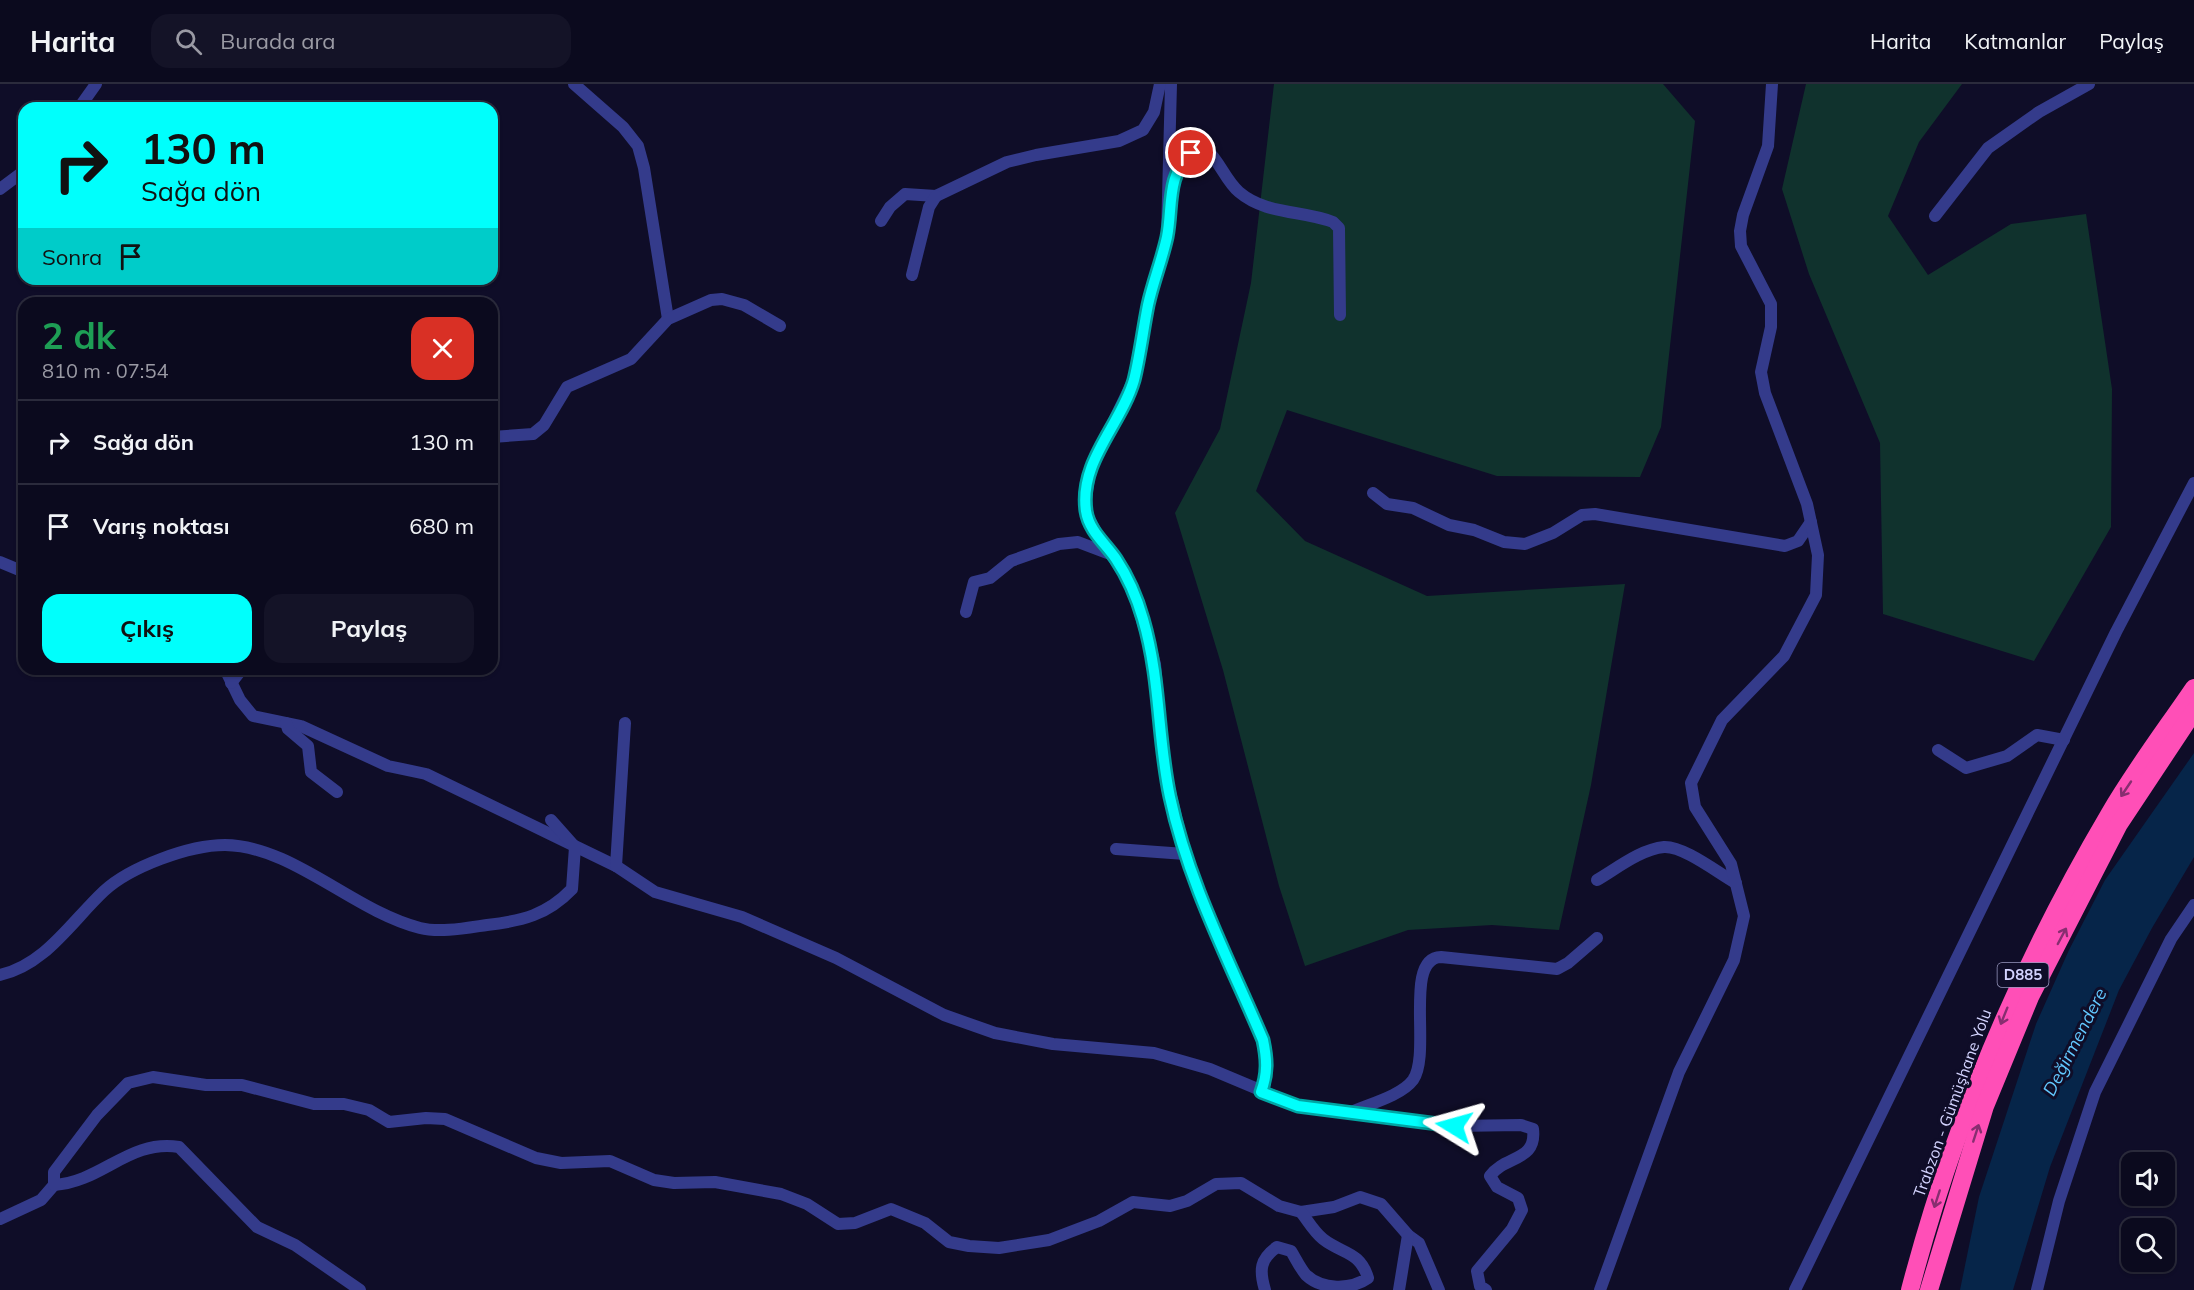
<!DOCTYPE html>
<html lang="tr">
<head>
<meta charset="utf-8">
<style>
  body { margin:0; font-family:Mulish,sans-serif; background:#141327; color:#f1f3f6; height:100vh; display:flex; flex-direction:column; font-size:22px; white-space:nowrap }
  * { box-sizing:border-box; margin:0 }
  p { font-size:20px; color:#9a9aa4 }
  .icon { flex:none; width:33px; height:33px; fill:none; stroke:currentColor; stroke-width:2; stroke-linecap:round; stroke-linejoin:round }
  .map { position:relative; flex:1; overflow:hidden }
  .details { position:absolute; left:18px; top:213px; width:480px; height:378px; display:flex; flex-direction:column; background:#0b0a1e; border-radius:18px; box-shadow:0 2px 4px #0004,0 0 0 2px #2b2b3c }
  .details>* { flex:none }
  .banner { position:absolute; left:18px; top:18px; width:480px; height:183px; border-radius:18px; box-shadow:0 2px 4px #0004,0 0 0 2px #2b2b3c; background:#00fffc; color:#111; overflow:hidden }
  .buttons { position:absolute; left:2121px; top:1068px; display:grid; gap:12px }
  .buttons a { display:grid; place-items:center; width:54px; height:54px; border-radius:12px; background:#0b0a1e; box-shadow:0 2px 4px #0004,0 0 0 2px #2b2b3c; font-size:30px }
  .pin { position:absolute; display:grid; place-items:center; width:51px; height:51px; color:#fff; margin:-26px; border:3px solid #fff; border-radius:50%; box-shadow:0 2px 6px #0007 }
  .me { position:absolute; width:66px; margin:-33px; rotate:278deg; stroke-linejoin:round; filter:drop-shadow(0 0 4px #0008) }
  .turn { display:flex; align-items:center; gap:21px; height:126px; padding:0 24px; font-size:27px }
  .turn .icon { width:78px; height:78px; stroke-width:2.5 }
  .turn b { display:block; font-size:42px; line-height:51px }
  .then { display:flex; align-items:center; height:57px; padding:0 24px; background:#0003; gap:12px; font-size:22px }
  .round { display:grid; place-items:center; flex:none; width:63px; height:63px; border-radius:18px; background:#141327 }
  .head { display:flex; align-items:center; justify-content:space-between; height:102px; padding:0 24px }
  h1 { font-size:36px; font-weight:700; line-height:45px; color:#1e9e55 }
  .cta { display:flex; gap:12px; margin-top:auto; padding:12px 24px }
  .cta a { flex:1; height:69px; border-radius:18px; background:#00fffc; color:#111; font-size:24px; font-weight:700; line-height:69px; text-align:center }
  .cta a+a { background:#141327; color:#f1f3f6 }
  ul { padding:0; list-style:none }
  li { display:flex; align-items:center; gap:18px; height:84px; padding:0 24px; border-top:2px solid #2b2b3c }
  li div { flex:1 }
  li b { display:block; font-size:22px }
  li em { font-style:normal }
  header { display:flex; align-items:center; gap:36px; box-sizing:border-box; height:84px; padding:0 30px; background:#0b0a1e; border-bottom:2px solid #2b2b3c }
  header strong { font-size:28px }
  nav { display:flex; gap:33px; margin-inline-start:auto; font-size:21px }
  .search { width:420px; height:54px; background:#141327; display:flex; align-items:center; gap:15px; box-sizing:border-box; padding:0 21px; border-radius:18px; color:#9a9aa4; font-size:22px }
  .map>svg:first-child { display:block }
  .green { fill:#10322d }
  .water { fill:#062549 }
  .lines { fill:none; stroke-linecap:round; stroke-linejoin:round }
  .minor { stroke:#343b8b; stroke-width:12 }
  .highway { stroke:#ff4fb7; stroke-width:18 }
  .oneway { stroke:#872e70 }
  .route-casing { stroke:#00a6a4; stroke-width:15 }
  .route { stroke:#00fffc; stroke-width:10 }
  .labels { text-anchor:middle; stroke-width:6; stroke-linejoin:round; paint-order:stroke }
  .shield { fill:#0f0d28; stroke:#9998be; stroke-width:1.5 }
  .shield-label { font-size:15px; font-weight:bold; fill:#d4d4ff }
  .street-label { font-size:16px; fill:#d4d4ff; stroke:#0f0d28 }
  .water-label { font-size:18px; font-style:italic; fill:#62c8ff; stroke:#0f0d28 }
</style>
</head>
<body>
<header>
<strong>Harita</strong>
<div class="search"><svg class="icon" aria-label="search" viewBox="0 0 24 24"><circle cx="10" cy="10" r="6"/><path d="M15 15l6 6"/></svg>Burada ara</div>
<nav><a>Harita</a><a>Katmanlar</a><a>Paylaş</a></nav>
</header>
<div class="map">
<svg width="2194" height="1206" viewBox="0 0 2194 1206">
  <rect width="100%" height="100%" fill="#0f0d28"/>
  <g class="green">
    <polygon points="1274,0 1663,0 1695,37 1661,343 1640,393 1497,392 1287,326 1256,407 1305,457 1427,512 1625,500 1591,701 1559,846 1492,841 1408,846 1305,882 1279,802 1223,586 1175,429 1220,345 1251,199"/>
    <polygon points="1806,0 1962,0 1919,58 1888,132 1928,191 2011,140 2086,130 2112,305 2111,443 2034,577 1883,530 1880,359 1809,190 1782,105"/>
  </g>
  <polygon class="water" points="2194,669 2194,773 2152,844 2119,906 2050,1083 2013,1206 1960,1206 1979,1113 2036,940 2069,866 2105,796"/>
  <g class="lines">
    <g class="minor">
      <polyline points="574,0 623,43 638,62 644,84 668,235"/>
      <path d="M1171,0L1167,151L1149,219L1134,295L1091,384L1086,412V429L1102,459L1123,486L1137,519L1155,580L1164,683L1185,770L1214,846L1263,955C1267,975 1268,989 1261,1008"/>
      <polyline points="79,24 96,0"/>
      <polyline points="0,105 24,87"/>
      <path d="M1172,105C1178,87 1183,65 1207,66C1220,78 1226,97 1239,108C1266,131 1302,126 1333,138L1339,144L1340,231"/>
      <polyline points="1935,132 1988,64 2039,28 2089,0"/>
      <polyline points="881,137 890,123 905,110 936,112 1007,78 1036,71 1119,57 1143,46 1154,28 1160,0"/>
      <polyline points="912,191 929,123 936,112"/>
      <polyline points="492,353 533,350 544,341 567,303 631,275 668,235 711,216 722,215 744,221 780,242"/>
      <polyline points="1373,409 1387,420 1413,424 1449,441 1474,446 1504,458 1525,460 1553,449 1582,431 1595,430 1785,462 1798,457 1811,438"/>
      <polyline points="0,478 24,488"/>
      <polyline points="966,528 974,498 990,494 1011,477 1059,460 1078,458 1107,469"/>
      <path d="M225,585L240,616L253,632L301,642L388,682L426,690L616,782L655,808L742,833L836,874L944,931L995,949L1053,960L1154,969L1210,985L1298,1022L1454,1042L1521,1041L1533,1045C1537,1078 1505,1071 1490,1092L1497,1103L1518,1114L1522,1126L1512,1145L1477,1187L1480,1202L1486,1206"/>
      <polyline points="231,599 242,585"/>
      <polyline points="286,639 288,645 308,662 311,688 337,708"/>
      <polyline points="1938,666 1966,684 2007,672 2037,651 2064,656"/>
      <polyline points="1116,765 1185,770"/>
      <polyline points="616,782 625,639"/>
      <path d="M1597,796C1616,785 1641,765 1664,763C1684,762 1718,789 1736,799"/>
      <path d="M0,891C45,881 71,838 104,807C130,783 189,761 225,761C293,762 353,827 420,844C440,849 466,844 487,841C522,837 547,831 572,805L575,763L551,736"/>
      <path d="M1351,1028C1369,1020 1401,1012 1413,996C1432,969 1403,874 1441,873L1557,885L1568,879L1597,854"/>
      <polyline points="0,1135 41,1116 54,1101"/>
      <path d="M360,1206L295,1161L257,1143L179,1063C129,1055 102,1098 54,1101V1088L97,1031L128,999L153,993L206,1001H242L314,1020H344L369,1026L389,1038L426,1034L445,1035L536,1074L561,1079L610,1077L654,1096L674,1099L715,1098L781,1110L807,1120L838,1140L855,1139L891,1125L925,1139L949,1158L969,1162L999,1164L1049,1156L1099,1137L1133,1118L1170,1122L1187,1117L1216,1100L1241,1099L1279,1122L1301,1128L1334,1123L1360,1113L1381,1120L1408,1151L1419,1159L1439,1206"/>
      <path d="M1265,1206C1259,1186 1260,1175 1277,1163L1291,1167C1296,1175 1300,1184 1306,1191C1322,1206 1351,1206 1368,1194C1360,1167 1342,1170 1323,1155C1314,1148 1308,1137 1301,1128"/>
      <polyline points="1399,1206 1408,1151"/>
      <polyline points="1600,1206 1679,988 1734,876 1744,832 1731,780 1695,723 1691,699 1722,636 1784,572 1816,511 1818,471 1807,420 1765,309 1761,288 1771,243 1771,220 1741,162 1740,147 1743,131 1768,62 1772,0"/>
      <polyline points="1795,1206 2116,548 2194,399"/>
      <polyline points="2037,1206 2059,1117 2095,1008 2171,855 2194,821"/>
    </g>
    <g class="highway">
      <path d="M1910,1206C1954,1038 2022,878 2110,729C2135,686 2166,645 2194,604"/>
      <polyline points="1929,1206 1985,1022 2030,913 2119,740 2194,627"/>
    </g>
  </g>
  <defs><path id="oneway-shaft" d="M-6 0H5M1.5-3L5.5 0L1.5 3" fill="none" stroke-width="1.6" stroke-linecap="round" stroke-linejoin="round" transform="scale(1.5)"/></defs>
  <g class="oneway">
    <use href="#oneway-shaft" transform="translate(2126 705) rotate(124)"/>
    <use href="#oneway-shaft" transform="translate(2062 852) rotate(-62)"/>
    <use href="#oneway-shaft" transform="translate(2004 932) rotate(112)"/>
    <use href="#oneway-shaft" transform="translate(1976 1049) rotate(-72)"/>
    <use href="#oneway-shaft" transform="translate(1937 1115) rotate(108)"/>
  </g>
  <g class="lines">
    <g class="route-casing">
      <path id="route" d="M1191,69C1166,92 1173,123 1167,153C1162,176 1153,198 1148,221C1143,246 1140,272 1134,296C1121,341 1079,377 1086,427C1089,447 1106,460 1116,475C1128,493 1137,514 1143,535C1161,597 1157,652 1170,713C1188,798 1229,876 1263,956C1267,975 1268,989 1261,1008L1298,1022L1454,1042"/>
    </g>
    <use href="#route" class="route"/>
  </g>
  <g class="labels">
    <rect class="shield" x="1997.5" y="879" width="51" height="24" rx="4.5"/>
    <g class="shield-label">
      <text x="2023" y="896">D885</text>
    </g>
    <g class="street-label">
      <text transform="translate(1952 1019) rotate(-70)" y="6">Trabzon - Gümüşhane Yolu</text>
    </g>
    <g class="water-label">
      <text transform="translate(2075 958) rotate(-63)" y="6">Değirmendere</text>
    </g>
  </g>
</svg>
<div class="buttons">
<a><svg class="icon" aria-label="sound" viewBox="0 0 24 24"><path d="M4 9h4l5-4v14l-5-4H4zM17 9q2 3 0 6"/></svg></a>
<a><svg class="icon" aria-label="search" viewBox="0 0 24 24"><circle cx="10" cy="10" r="6"/><path d="M15 15l6 6"/></svg></a>
</div>
<div class="pin" style="left:1191px;top:69px;background:#d93025"><svg class="icon" aria-label="arrive" viewBox="0 0 24 24"><path d="M6 21V4h12l-3 4 3 4H6"/></svg></div>
<svg class="me" style="left:1454px;top:1042px" viewBox="-20 -20 40 40"><path d="M0-17L14 15 0 8-14 15z" fill="#00fffc" stroke="#fff" stroke-width="4"/></svg>
<div class="banner">
<div class="turn"><svg class="icon" aria-label="right" viewBox="0 0 24 24"><path d="M7 20v-9h11M14 6l5 5-5 5"/></svg><div><b>130 m</b>Sağa dön</div></div>
<div class="then">Sonra<svg class="icon" aria-label="arrive" viewBox="0 0 24 24"><path d="M6 21V4h12l-3 4 3 4H6"/></svg></div>
</div>
<section class="details">
<div class="head"><div><h1>2 dk</h1><p>810 m · 07:54</p></div><a class="round" style="background:#d93025;color:#fff"><svg class="icon" aria-label="close" viewBox="0 0 24 24"><path d="M6 6l12 12M18 6L6 18"/></svg></a></div>
<ul>
<li><svg class="icon" aria-label="right" viewBox="0 0 24 24"><path d="M7 20v-9h11M14 6l5 5-5 5"/></svg><div><b>Sağa dön</b></div><em>130 m</em></li>
<li><svg class="icon" aria-label="arrive" viewBox="0 0 24 24"><path d="M6 21V4h12l-3 4 3 4H6"/></svg><div><b>Varış noktası</b></div><em>680 m</em></li>
</ul>
<div class="cta"><a>Çıkış</a><a>Paylaş</a></div>
</section>
</div>
</body>
</html>
